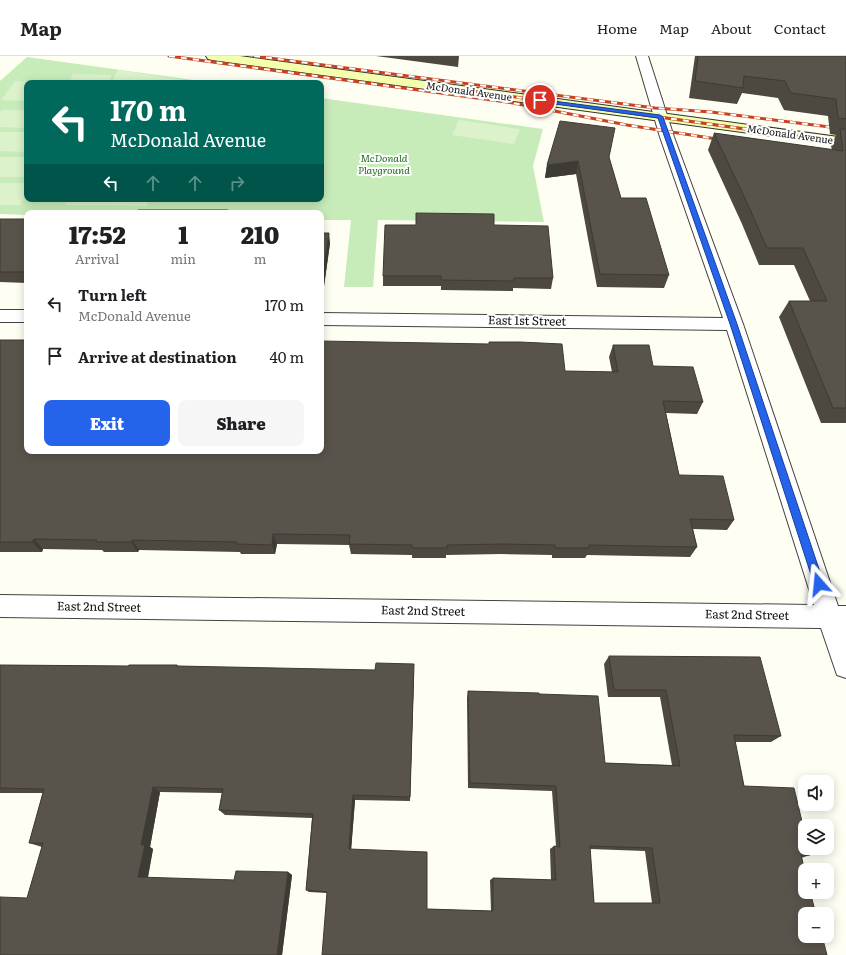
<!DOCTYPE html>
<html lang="en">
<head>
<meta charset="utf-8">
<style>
  body { margin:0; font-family:Literata,serif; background:#f6f6f6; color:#202124; height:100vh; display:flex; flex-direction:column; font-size:15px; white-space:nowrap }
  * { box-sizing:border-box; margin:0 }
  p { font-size:13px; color:#757577 }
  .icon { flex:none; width:22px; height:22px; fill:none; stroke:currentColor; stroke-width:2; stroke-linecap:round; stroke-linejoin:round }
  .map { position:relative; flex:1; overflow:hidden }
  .drawer { position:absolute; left:24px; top:154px; width:300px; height:244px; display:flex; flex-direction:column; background:#fff; border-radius:8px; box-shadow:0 2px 10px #0003 }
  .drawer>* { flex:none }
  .guide { position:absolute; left:24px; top:24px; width:300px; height:122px; border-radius:8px; box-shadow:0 2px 10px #0003; background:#00695c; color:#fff; overflow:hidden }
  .tools { position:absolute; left:798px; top:719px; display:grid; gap:8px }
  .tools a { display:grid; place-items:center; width:36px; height:36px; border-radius:8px; background:#fff; box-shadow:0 2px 10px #0003; font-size:20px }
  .pin { position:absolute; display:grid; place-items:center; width:34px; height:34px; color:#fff; margin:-17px; border:2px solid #fff; border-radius:50%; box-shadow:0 1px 4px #0007 }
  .me { position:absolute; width:44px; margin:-22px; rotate:342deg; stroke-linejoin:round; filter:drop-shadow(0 0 3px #0008) }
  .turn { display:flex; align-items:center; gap:14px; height:84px; padding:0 20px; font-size:18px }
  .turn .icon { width:52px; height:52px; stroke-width:2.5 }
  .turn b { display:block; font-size:28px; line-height:34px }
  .lanes { display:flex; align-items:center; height:38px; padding:0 20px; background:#0003; justify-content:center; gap:20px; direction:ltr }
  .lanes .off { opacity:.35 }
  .eta { display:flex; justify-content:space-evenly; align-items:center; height:68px; text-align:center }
  .eta b { font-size:24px; font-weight:800; line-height:28px }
  .cta { display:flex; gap:8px; margin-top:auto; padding:8px 20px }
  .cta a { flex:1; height:46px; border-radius:8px; background:#2563eb; color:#fff; font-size:16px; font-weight:800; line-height:46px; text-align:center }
  .cta a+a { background:#f6f6f6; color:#202124 }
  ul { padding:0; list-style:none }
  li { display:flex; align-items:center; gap:12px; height:52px; padding:0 20px }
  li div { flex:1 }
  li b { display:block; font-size:15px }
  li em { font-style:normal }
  header { display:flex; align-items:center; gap:24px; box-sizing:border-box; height:56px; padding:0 20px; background:#fff; border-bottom:1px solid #e0e0e0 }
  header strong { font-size:19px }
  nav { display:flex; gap:22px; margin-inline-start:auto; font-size:14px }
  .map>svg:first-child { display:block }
  .green { fill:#c7ecb9 }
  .pitch { fill:#dbf2cb }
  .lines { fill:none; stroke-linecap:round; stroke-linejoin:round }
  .minor-casing { stroke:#424242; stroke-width:2 }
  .secondary-casing { stroke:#313131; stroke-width:2 }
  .minor { fill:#fff; fill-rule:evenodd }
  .secondary { fill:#f4ffad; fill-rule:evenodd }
  .rail-casing { stroke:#c64221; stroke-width:3 }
  .rail { stroke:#fff; stroke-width:2; stroke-dasharray:6; stroke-linecap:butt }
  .wall { fill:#4d4840; fill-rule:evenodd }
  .shaded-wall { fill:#3e3b34 }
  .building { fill:#59544b; stroke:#3e3b34; fill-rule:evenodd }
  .route { fill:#2563eb; stroke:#184099 }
  .labels { text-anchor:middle; stroke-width:4; stroke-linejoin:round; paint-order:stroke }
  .far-street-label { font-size:10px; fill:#0f0f0f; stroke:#fff }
  .far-park-label { font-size:10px; font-style:italic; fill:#1c6b1f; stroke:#fff }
  .street-label { font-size:12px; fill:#0f0f0f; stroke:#fff }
</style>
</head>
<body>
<header>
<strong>Map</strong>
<nav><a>Home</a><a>Map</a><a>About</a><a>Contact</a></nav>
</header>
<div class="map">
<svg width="846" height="899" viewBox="0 0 846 899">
  <rect width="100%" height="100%" fill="#fefff2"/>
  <polygon class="green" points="27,1 215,27 27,27 27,143 321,143 321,42 543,73 533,110 544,166 378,164 373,231 344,231 351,164 321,164 321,157 27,157 27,159 0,158 0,25"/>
  <g class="pitch">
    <polygon points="118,14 190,25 189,27 111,27"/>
    <polygon points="73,18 112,19 108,27 68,27"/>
    <polygon points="15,25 58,26 57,27 27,27 27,45 1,44"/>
    <polygon points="2,54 27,54 27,72 0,71 0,56"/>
    <polygon points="459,64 520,73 514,88 452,79"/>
    <polygon points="0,76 27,76 27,96 0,95"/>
    <rect x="0" y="101" width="27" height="20"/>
    <polygon points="0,127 27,127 27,137 20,149 0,149"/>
    <polygon points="68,143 149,143 147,150 65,149"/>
  </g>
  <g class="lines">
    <g class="minor-casing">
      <g id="minor">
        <polygon points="636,0 648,0 674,81 743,268 838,550 846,550 846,622 837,619 821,572 0,561 0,539 814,549 727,274 321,269 321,257 723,262 660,81"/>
        <rect x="0" y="254" width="27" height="12"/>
      </g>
    </g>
    <g class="secondary-casing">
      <polygon id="secondary" points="206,0 240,0 846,82 846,90 212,4 208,3"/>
    </g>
    <use href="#minor" class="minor"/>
    <use href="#secondary" class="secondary"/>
    <g class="rail-casing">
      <g id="rail">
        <polyline points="169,0 513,47 627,69 723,84"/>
        <polyline points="254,0 655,52 711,56 846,73"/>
        <polyline points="457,33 846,87"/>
      </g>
    </g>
    <use href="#rail" class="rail"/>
  </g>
  <g class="wall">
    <polygon points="376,0 459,0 458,11"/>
    <polygon points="695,0 846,0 846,367 821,367 779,261 789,245 810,245 794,209 759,209 742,168 708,94 714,77 832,94 831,90 836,79 830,78 828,60 784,54 778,42 742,37 737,48 689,42"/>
    <polygon points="609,101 621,142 669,219 664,232 597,231 576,118 545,122 547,109"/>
    <polygon points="0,163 27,163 27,227 0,226"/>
    <polygon points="494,169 553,222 551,233 513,232 513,235 441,234 441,230 383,230 383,220"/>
    <polygon points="321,177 330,187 324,230 321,230"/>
    <polygon points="0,284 565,315 612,316 609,301 613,289 653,310 703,346 697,358 666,357 679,419 734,464 727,474 693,473 697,491 690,501 587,499 585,502 552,502 552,499 501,498 446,499 446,502 412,502 412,499 351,498 349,489 277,488 275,498 241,498 240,496 139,494 138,496 104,496 102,494 43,493 42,496 0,496"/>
    <path d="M609,600L781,680L771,686H735L744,730L810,799L801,802L805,836L323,899L327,837L309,836L306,834L312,762L225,759L219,754L222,737L160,736L150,791L153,793L148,822L234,824L288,816L292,819L282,899H0L27,842L42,791L29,787L43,737H0V609L128,610L177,609L178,610L414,616L410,745L355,744L351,793L427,853L491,855L490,824L493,822L551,824L550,793L554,790H556L552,735L468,732L467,642L468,635L539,638L605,707L672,709L660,641H608L604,608ZM590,793L645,795L652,847H594Z"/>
  </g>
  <g class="shaded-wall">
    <polygon points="578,105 576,118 545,122 547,109"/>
    <polygon points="329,177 330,187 324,230 323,219"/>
    <polygon points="273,478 277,488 275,498 272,489"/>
    <polygon points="34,483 43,493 42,496 32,486"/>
    <polygon points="132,484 139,494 138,496 131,486"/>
    <polygon points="414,608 414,616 410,745 410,741"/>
    <polygon points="153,731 160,736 150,791 153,793 147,824 138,821 141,789"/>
    <polygon points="353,739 355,744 351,796 349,793"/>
    <polygon points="288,816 292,819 282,899 277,899"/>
  </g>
  <g class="building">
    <polygon points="698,0 846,0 846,63 838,62 836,43 791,37 785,25 744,20 743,32 695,25"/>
    <polygon points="560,65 615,72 609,101 621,142 646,142 669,219 600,218 578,105 547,109"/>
    <polygon points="840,73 846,73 846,352 833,352 789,245 827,245 803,192 767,192 749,151 714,77 843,95"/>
    <polygon points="138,154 228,154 228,155 250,156 250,157 137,157"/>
    <polygon points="416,157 494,158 494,169 548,170 553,222 514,222 514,225 441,224 441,220 383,220 385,169 416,169"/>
    <rect x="0" y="163" width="27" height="53"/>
    <polygon points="321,177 329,177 323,219 321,219"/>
    <polygon points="0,284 27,284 27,395 321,395 321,285 489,288 489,286 520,286 562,288 565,315 618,316 613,289 649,289 653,310 693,311 703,346 663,345 679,419 723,420 734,464 690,463 697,491 589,489 589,492 555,492 555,489 503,488 447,489 447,492 412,492 412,489 349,488 350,479 273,478 272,489 237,488 237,486 132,484 131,486 96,486 97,484 34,483 32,486 0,486"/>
    <path d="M609,600L760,601L781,680L734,679L744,730L794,732L805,778V792H808L810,799H801L805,815V836H810L816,858H805V880H822L827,899H322L327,836L306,834L313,758L219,754L223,733L153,731L141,789H145L138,821L234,824L236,815L288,816L277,899H0V841L27,842L43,787H29L44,733L0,732V609L128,610L129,609H177V610L375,614L376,607L414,608L410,741L353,739L349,793L427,796V853L493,855V822L556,824L554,790L560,791L556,730L470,727L468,635L539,637V638L598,640L605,707L680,710L666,634H614ZM590,790L652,792L660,847H594Z"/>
  </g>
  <polygon class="route" points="538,43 660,59 663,61 737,268 824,528 822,531 819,532 816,531 814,528 730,268 658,62 540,46 538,46"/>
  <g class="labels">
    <g class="far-street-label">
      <text transform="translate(469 35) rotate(8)" y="4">McDonald Avenue</text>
      <text transform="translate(790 78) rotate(8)" y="4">McDonald Avenue</text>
    </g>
    <g class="far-park-label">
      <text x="384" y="106">McDonald<tspan x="384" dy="12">Playground</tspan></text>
    </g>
    <g class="street-label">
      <text transform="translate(527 265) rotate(1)" y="4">East 1st Street</text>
      <text transform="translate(99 551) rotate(1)" y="4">East 2nd Street</text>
      <text transform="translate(423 555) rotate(1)" y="4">East 2nd Street</text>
      <text transform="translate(747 559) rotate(1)" y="4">East 2nd Street</text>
    </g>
  </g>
</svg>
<div class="tools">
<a><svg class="icon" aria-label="sound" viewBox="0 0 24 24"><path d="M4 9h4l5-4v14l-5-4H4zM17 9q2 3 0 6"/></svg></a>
<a><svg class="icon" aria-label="layers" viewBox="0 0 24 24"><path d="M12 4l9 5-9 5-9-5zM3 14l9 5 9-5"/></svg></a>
<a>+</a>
<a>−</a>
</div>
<div class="pin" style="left:540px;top:44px;background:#d93025"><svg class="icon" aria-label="arrive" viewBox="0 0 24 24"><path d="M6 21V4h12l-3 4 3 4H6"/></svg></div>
<svg class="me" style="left:819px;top:528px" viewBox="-20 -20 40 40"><path d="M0-17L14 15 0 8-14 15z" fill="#2563eb" stroke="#fff" stroke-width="4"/></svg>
<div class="guide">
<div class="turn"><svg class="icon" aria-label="left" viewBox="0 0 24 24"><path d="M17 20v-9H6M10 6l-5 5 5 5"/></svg><div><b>170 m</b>McDonald Avenue</div></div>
<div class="lanes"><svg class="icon" aria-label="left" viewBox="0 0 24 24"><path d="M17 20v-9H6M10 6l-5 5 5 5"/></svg><svg class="icon off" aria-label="ahead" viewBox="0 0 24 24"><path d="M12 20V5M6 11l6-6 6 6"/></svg><svg class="icon off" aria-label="ahead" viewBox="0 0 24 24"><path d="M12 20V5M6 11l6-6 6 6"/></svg><svg class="icon off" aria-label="right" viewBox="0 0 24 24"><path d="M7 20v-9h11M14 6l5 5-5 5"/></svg></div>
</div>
<section class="drawer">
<div class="eta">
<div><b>17:52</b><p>Arrival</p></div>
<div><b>1</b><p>min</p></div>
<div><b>210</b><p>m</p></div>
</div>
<ul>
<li><svg class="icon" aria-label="left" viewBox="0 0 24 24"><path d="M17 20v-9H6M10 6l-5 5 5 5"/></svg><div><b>Turn left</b><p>McDonald Avenue</p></div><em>170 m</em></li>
<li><svg class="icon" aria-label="arrive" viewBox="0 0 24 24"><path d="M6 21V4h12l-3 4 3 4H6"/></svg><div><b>Arrive at destination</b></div><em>40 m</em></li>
</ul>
<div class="cta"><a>Exit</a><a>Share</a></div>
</section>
</div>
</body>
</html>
